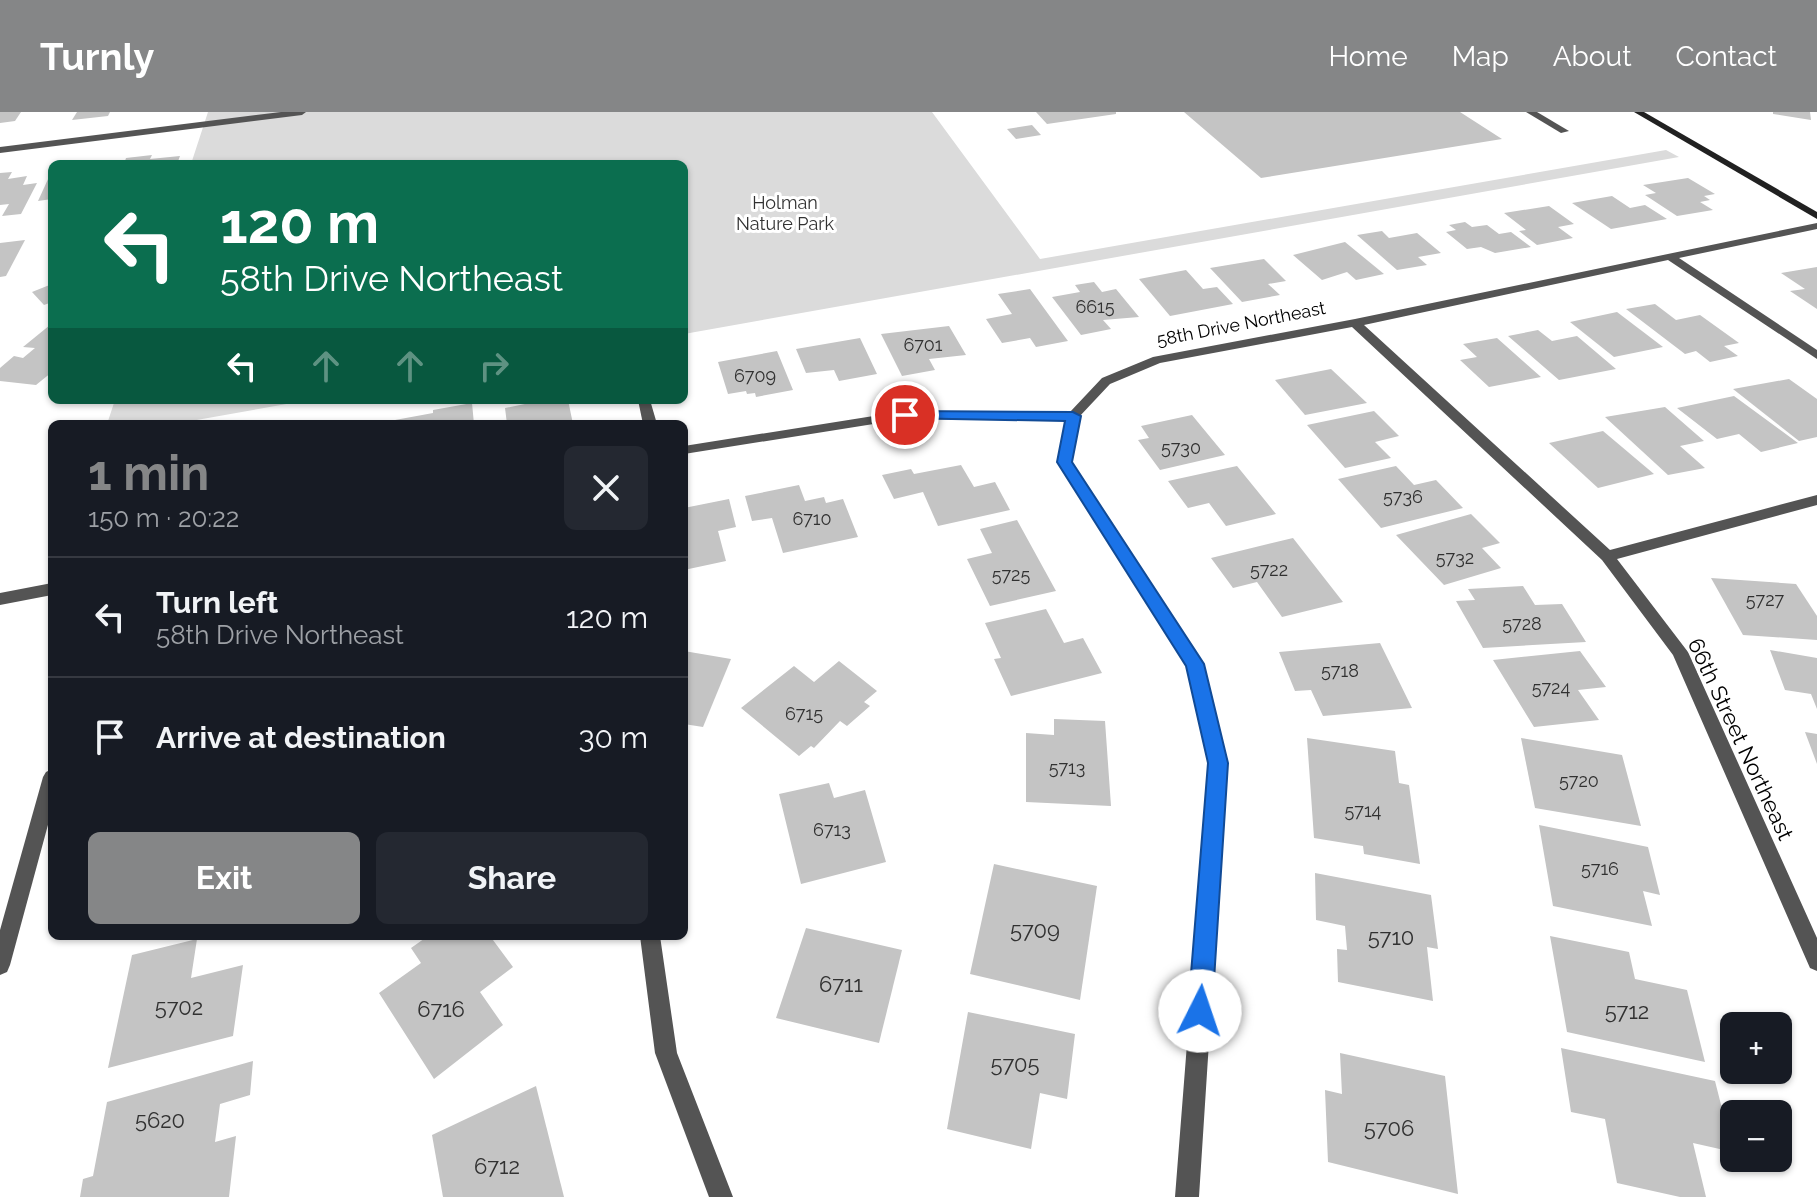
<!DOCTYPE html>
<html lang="en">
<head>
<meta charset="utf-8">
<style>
  body { margin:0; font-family:Raleway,sans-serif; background:#242831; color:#f1f3f6; height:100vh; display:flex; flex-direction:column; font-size:30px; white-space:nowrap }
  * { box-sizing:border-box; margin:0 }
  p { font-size:26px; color:#9ea1a6 }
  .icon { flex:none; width:44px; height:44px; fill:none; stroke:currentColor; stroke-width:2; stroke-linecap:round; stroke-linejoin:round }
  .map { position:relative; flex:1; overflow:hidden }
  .panel { position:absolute; left:48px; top:308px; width:640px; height:520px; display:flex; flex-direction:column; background:#171b24; border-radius:12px; box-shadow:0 2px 6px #0004 }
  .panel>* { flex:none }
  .guide { position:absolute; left:48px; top:48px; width:640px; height:244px; border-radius:12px; box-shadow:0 2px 6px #0004; background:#0b6e4f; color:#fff; overflow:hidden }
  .controls { position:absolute; left:1720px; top:900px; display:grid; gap:16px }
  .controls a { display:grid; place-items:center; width:72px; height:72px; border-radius:12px; background:#171b24; box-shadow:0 2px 6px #0004; font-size:40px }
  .pin { position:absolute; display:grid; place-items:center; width:68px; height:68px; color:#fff; margin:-34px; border:4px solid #fff; border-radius:50%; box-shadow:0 2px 8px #0007 }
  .me { position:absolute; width:88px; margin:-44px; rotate:4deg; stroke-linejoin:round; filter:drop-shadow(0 0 6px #0008) }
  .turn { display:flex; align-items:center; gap:28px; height:168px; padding:0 40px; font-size:36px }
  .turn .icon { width:104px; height:104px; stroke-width:2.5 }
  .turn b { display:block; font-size:56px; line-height:68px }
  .lanes { display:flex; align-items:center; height:76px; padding:0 40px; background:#0003; justify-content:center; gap:40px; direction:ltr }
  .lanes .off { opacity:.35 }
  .round { display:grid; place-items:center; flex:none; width:84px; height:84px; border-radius:12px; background:#242831 }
  .head { display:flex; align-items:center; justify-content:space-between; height:136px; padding:0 40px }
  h1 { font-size:48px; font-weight:700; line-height:60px; color:#858687 }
  .primary-button { display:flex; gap:16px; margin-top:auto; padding:16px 40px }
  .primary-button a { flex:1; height:92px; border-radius:12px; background:#858687; color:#fff; font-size:32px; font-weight:700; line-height:92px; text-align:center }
  .primary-button a+a { background:#242831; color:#f1f3f6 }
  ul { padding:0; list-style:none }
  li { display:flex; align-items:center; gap:24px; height:120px; padding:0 40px; border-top:2px solid #363941 }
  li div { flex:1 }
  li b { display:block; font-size:30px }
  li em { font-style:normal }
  header { display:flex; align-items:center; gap:48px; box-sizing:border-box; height:112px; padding:0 40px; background:#858687; color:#fff }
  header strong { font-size:38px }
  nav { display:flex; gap:44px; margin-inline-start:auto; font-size:28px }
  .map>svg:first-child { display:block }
  .green { fill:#dbdbdb }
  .building { fill:#c4c4c4 }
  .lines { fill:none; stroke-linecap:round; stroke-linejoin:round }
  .lane { fill:#545454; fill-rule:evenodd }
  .street { fill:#545454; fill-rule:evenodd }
  .secondary { fill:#212121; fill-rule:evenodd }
  .route { fill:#1a73e8; stroke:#114b97; stroke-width:2 }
  .labels { text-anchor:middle; stroke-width:6; stroke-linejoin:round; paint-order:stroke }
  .far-park-label { font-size:18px; fill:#323232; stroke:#fff }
  .number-label { font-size:18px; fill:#313131 }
  .far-street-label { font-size:18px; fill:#000; stroke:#fff }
  .street-label { font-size:22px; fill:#000; stroke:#fff }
  .near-number-label { font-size:22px; fill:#313131 }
</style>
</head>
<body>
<header>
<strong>Turnly</strong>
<nav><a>Home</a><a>Map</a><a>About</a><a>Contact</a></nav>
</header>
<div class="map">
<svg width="1817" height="1085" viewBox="0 0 1817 1085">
  <rect width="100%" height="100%" fill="#fff"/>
  <g class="green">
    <polygon points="208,0 932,0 1040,147 1666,38 1679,45 684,222 684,52 191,52"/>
    <polygon points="115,288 309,288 174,312 107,312"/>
  </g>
  <g class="building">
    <polygon points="0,0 21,0 15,9 0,11"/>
    <polygon points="77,0 110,0 108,4 72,8"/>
    <polygon points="1036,0 1116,0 1116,2 1047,12"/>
    <polygon points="1184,0 1460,0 1502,27 1261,66"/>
    <polygon points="1773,0 1810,0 1811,8 1773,2"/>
    <polygon points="1032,13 1041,23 1016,27 1007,17"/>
    <polygon points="152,43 150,47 180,44 177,52 124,52 126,46"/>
    <polygon points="12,60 8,67 27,64 23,73 37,71 21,102 2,104 9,92 0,93 0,61"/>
    <polygon points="49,65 52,65 52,87 38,89"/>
    <polygon points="1688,66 1715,82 1704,84 1710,88 1700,90 1713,98 1677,104 1645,83 1656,81 1643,73"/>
    <polygon points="1612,84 1630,96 1645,93 1667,107 1611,117 1572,91"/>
    <polygon points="1549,94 1574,112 1558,115 1573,126 1537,133 1519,119 1526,118 1504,101"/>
    <polygon points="1465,110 1472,115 1487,113 1499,122 1511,120 1531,135 1495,141 1481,135 1467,137 1446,120 1456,118 1449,113"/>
    <polygon points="1382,119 1389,126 1417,121 1441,141 1418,145 1427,153 1397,158 1357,123"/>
    <polygon points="25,128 6,164 0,165 0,131"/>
    <polygon points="1345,130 1384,162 1356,168 1347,160 1322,168 1293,143"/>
    <polygon points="1264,147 1286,169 1268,172 1280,183 1242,190 1210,156"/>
    <polygon points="1817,155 1817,197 1790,179 1805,177 1781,161"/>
    <polygon points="1186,158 1203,177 1217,175 1233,192 1170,204 1139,167"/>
    <polygon points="1094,170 1102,180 1116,177 1139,205 1103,208 1111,217 1081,223 1052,185 1080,180 1075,173"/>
    <polygon points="52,172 52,190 44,193 32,180"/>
    <polygon points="1030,177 1065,225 1068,229 1036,235 1030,226 1002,231 986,207 1012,202 998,182"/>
    <polygon points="1655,192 1676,208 1700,203 1739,231 1724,234 1738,244 1710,250 1696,239 1685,242 1626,197"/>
    <polygon points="1617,200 1663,235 1614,245 1570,210"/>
    <polygon points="50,213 52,260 36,273 0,269 0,256 14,244 23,246 35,236 23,235"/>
    <polygon points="949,214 966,243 929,247 935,258 902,264 881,222"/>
    <polygon points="1538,218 1552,229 1577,224 1616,257 1559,268 1508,224"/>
    <polygon points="860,226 877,262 839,269 834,258 806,261 796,237"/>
    <polygon points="1497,226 1541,265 1489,275 1460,248 1477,245 1463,232"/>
    <polygon points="777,239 793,278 756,285 755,281 747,282 746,279 728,282 718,250"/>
    <polygon points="1331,257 1367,291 1305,303 1275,268"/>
    <polygon points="1789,267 1817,287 1817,325 1799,329 1733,277"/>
    <polygon points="1734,284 1798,331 1761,340 1739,322 1717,327 1677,296"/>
    <polygon points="544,288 568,288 573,312 507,312 505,296"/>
    <polygon points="472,291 474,312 395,312 395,308 433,301 433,298"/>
    <polygon points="1665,295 1704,329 1680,334 1705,356 1668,363 1605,305"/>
    <polygon points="1374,299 1399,324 1375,330 1391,346 1345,356 1307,313"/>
    <polygon points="1192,303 1225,343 1160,358 1138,328 1149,326 1141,314"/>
    <polygon points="1603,319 1654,362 1598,376 1549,331"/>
    <polygon points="961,353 974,375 995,370 1010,398 938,414 923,380 894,387 882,363 911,357 914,362"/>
    <polygon points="1237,354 1276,402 1226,414 1209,391 1188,396 1168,369"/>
    <polygon points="1396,354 1414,373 1436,368 1463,396 1381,416 1338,367"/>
    <polygon points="799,373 805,389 824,385 826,391 843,387 858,425 783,441 772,406 752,409 745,384"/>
    <polygon points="729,387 736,415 718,419 726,449 684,458 684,396"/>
    <polygon points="1471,402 1500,431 1482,436 1501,456 1444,473 1396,423"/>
    <polygon points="1017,408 1056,479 990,494 967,447 992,441 980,417"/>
    <polygon points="1293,426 1343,490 1282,505 1257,470 1233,476 1211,446"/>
    <polygon points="1711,466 1796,472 1817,504 1817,528 1743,523"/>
    <polygon points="1523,474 1535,493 1562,492 1586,530 1483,536 1456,489 1475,488 1468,477"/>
    <polygon points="1046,497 1064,531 1083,526 1102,561 1011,584 994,547 1001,546 985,511"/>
    <polygon points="1380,531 1412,596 1323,604 1311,578 1295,579 1279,540"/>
    <polygon points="1770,538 1817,546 1817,597 1811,582 1785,578"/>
    <polygon points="684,539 731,547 703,615 684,612"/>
    <polygon points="1580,539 1606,575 1578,578 1599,608 1534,615 1493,548"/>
    <polygon points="839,549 877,579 864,590 870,594 847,614 840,609 814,636 811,634 799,644 741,596 794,554 814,570"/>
    <polygon points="1054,607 1105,609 1111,694 1026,690 1026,621 1054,623"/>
    <polygon points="1805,620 1817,622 1817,652"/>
    <polygon points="1307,626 1395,639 1399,671 1409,673 1420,752 1364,742 1363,734 1314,726"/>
    <polygon points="1521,626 1622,643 1641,714 1535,696"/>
    <polygon points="829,671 834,686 865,678 886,750 801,772 779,682"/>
    <polygon points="1539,713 1648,735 1660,783 1643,779 1652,814 1553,794"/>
    <polygon points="994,752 1097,774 1080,888 970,862"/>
    <polygon points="1315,761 1431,783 1438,837 1427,835 1433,889 1338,870 1337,837 1347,838 1345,814 1316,808"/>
    <polygon points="806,816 902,838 879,931 776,906"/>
    <polygon points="428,824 490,824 513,855 480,880 503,913 434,967 379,881 421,851 411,836"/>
    <polygon points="1550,824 1629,840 1635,867 1687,878 1705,950 1567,920"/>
    <polygon points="197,827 191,866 243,853 233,924 108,956 132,843"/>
    <polygon points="968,900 1075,922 1067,987 1040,981 1031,1037 947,1017"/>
    <polygon points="1561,936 1715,969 1733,1040 1693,1031 1706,1085 1680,1085 1617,1071 1605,1007 1571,1000"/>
    <polygon points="1340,941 1445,964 1458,1082 1328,1050 1325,978 1342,982"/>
    <polygon points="253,949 250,983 220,992 215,1030 236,1024 229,1085 80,1085 83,1067 93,1064 107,990"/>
    <polygon points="536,974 564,1085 443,1085 432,1023"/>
  </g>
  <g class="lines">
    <polygon class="lane" points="1526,0 1537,0 1569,19 1561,21"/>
    <g class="street">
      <polygon points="281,0 306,0 302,3 0,41 0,35"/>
      <polygon points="1817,111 1817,117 1679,146 1817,238 1817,247 1668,148 1364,213 1610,438 1817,383 1817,393 1617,447 1688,540 1817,826 1817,859 1810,856 1673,543 1602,448 1352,215 1160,251 1110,272 1079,305 1072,350 1203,552 1227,651 1199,1085 1175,1085 1209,651 1187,553 1058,350 1066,308 905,307 684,342 684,334 905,299 1070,300 1102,266 1153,245 1355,207"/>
      <polygon points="638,288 650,288 657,312 643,312"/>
      <polygon points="52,471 52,483 0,493 0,481"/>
      <polygon points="52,657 52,698 10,853 7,860 0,863 0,818 43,665 46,660"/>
      <polygon points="640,824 660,824 677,941 733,1085 709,1085 655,941"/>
    </g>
    <polygon class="secondary" points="1634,0 1644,0 1817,100 1817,107"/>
  </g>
  <polygon class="route" points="905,299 1073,300 1081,304 1072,350 1204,552 1228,651 1212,899 1208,907 1200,911 1192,907 1188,899 1208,651 1186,554 1057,350 1065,309 900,306 900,300"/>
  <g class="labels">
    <g class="far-park-label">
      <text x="785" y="97">Holman<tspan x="785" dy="21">Nature Park</tspan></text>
    </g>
    <g class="number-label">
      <text x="1095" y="201">6615</text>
      <text x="923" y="239">6701</text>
      <text x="755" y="270">6709</text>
      <text x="1181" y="342">5730</text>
      <text x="1403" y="391">5736</text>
      <text x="812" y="413">6710</text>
      <text x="1455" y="452">5732</text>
      <text x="1269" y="464">5722</text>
      <text x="1011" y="469">5725</text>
      <text x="1765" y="494">5727</text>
      <text x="1522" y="518">5728</text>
      <text x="1340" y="565">5718</text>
      <text x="1551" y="582">5724</text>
      <text x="804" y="608">6715</text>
      <text x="1067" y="662">5713</text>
      <text x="1579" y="675">5720</text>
      <text x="1363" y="705">5714</text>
      <text x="832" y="724">6713</text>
      <text x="1600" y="763">5716</text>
    </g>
    <g class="far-street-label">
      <text transform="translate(1241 212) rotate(-11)" y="6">58th Drive Northeast</text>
    </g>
    <g class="street-label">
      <text transform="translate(1741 627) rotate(65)" y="8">66th Street Northeast</text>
    </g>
    <g class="near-number-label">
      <text x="1035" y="826">5709</text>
      <text x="1391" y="833">5710</text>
      <text x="841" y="880">6711</text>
      <text x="179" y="903">5702</text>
      <text x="441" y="905">6716</text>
      <text x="1627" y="907">5712</text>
      <text x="1015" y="960">5705</text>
      <text x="160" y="1016">5620</text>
      <text x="1389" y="1024">5706</text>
      <text x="497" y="1062">6712</text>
    </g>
  </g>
</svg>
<div class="controls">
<a>+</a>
<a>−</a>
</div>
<div class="pin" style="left:905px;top:303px;background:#d93025"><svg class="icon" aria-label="arrive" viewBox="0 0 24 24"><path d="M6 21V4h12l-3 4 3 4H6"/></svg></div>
<svg class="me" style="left:1200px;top:899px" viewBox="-20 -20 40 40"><circle r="19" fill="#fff"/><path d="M0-13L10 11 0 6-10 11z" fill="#1a73e8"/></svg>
<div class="guide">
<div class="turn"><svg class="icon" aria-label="left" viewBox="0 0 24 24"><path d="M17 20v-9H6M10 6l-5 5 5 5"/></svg><div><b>120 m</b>58th Drive Northeast</div></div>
<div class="lanes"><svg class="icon" aria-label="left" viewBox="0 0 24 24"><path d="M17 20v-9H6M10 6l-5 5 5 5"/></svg><svg class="icon off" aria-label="ahead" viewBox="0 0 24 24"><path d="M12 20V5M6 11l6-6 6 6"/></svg><svg class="icon off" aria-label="ahead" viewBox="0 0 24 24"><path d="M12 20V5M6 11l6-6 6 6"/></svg><svg class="icon off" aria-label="right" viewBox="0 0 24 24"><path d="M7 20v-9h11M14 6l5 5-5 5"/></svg></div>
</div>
<section class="panel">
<div class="head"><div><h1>1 min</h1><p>150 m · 20:22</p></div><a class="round"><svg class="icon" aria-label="close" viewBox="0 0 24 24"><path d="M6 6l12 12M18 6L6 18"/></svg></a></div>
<ul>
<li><svg class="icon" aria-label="left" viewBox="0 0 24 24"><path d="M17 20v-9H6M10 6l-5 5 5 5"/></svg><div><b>Turn left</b><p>58th Drive Northeast</p></div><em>120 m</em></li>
<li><svg class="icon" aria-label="arrive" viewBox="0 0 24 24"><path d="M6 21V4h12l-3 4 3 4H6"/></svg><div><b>Arrive at destination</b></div><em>30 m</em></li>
</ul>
<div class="primary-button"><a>Exit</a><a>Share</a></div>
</section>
</div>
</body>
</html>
